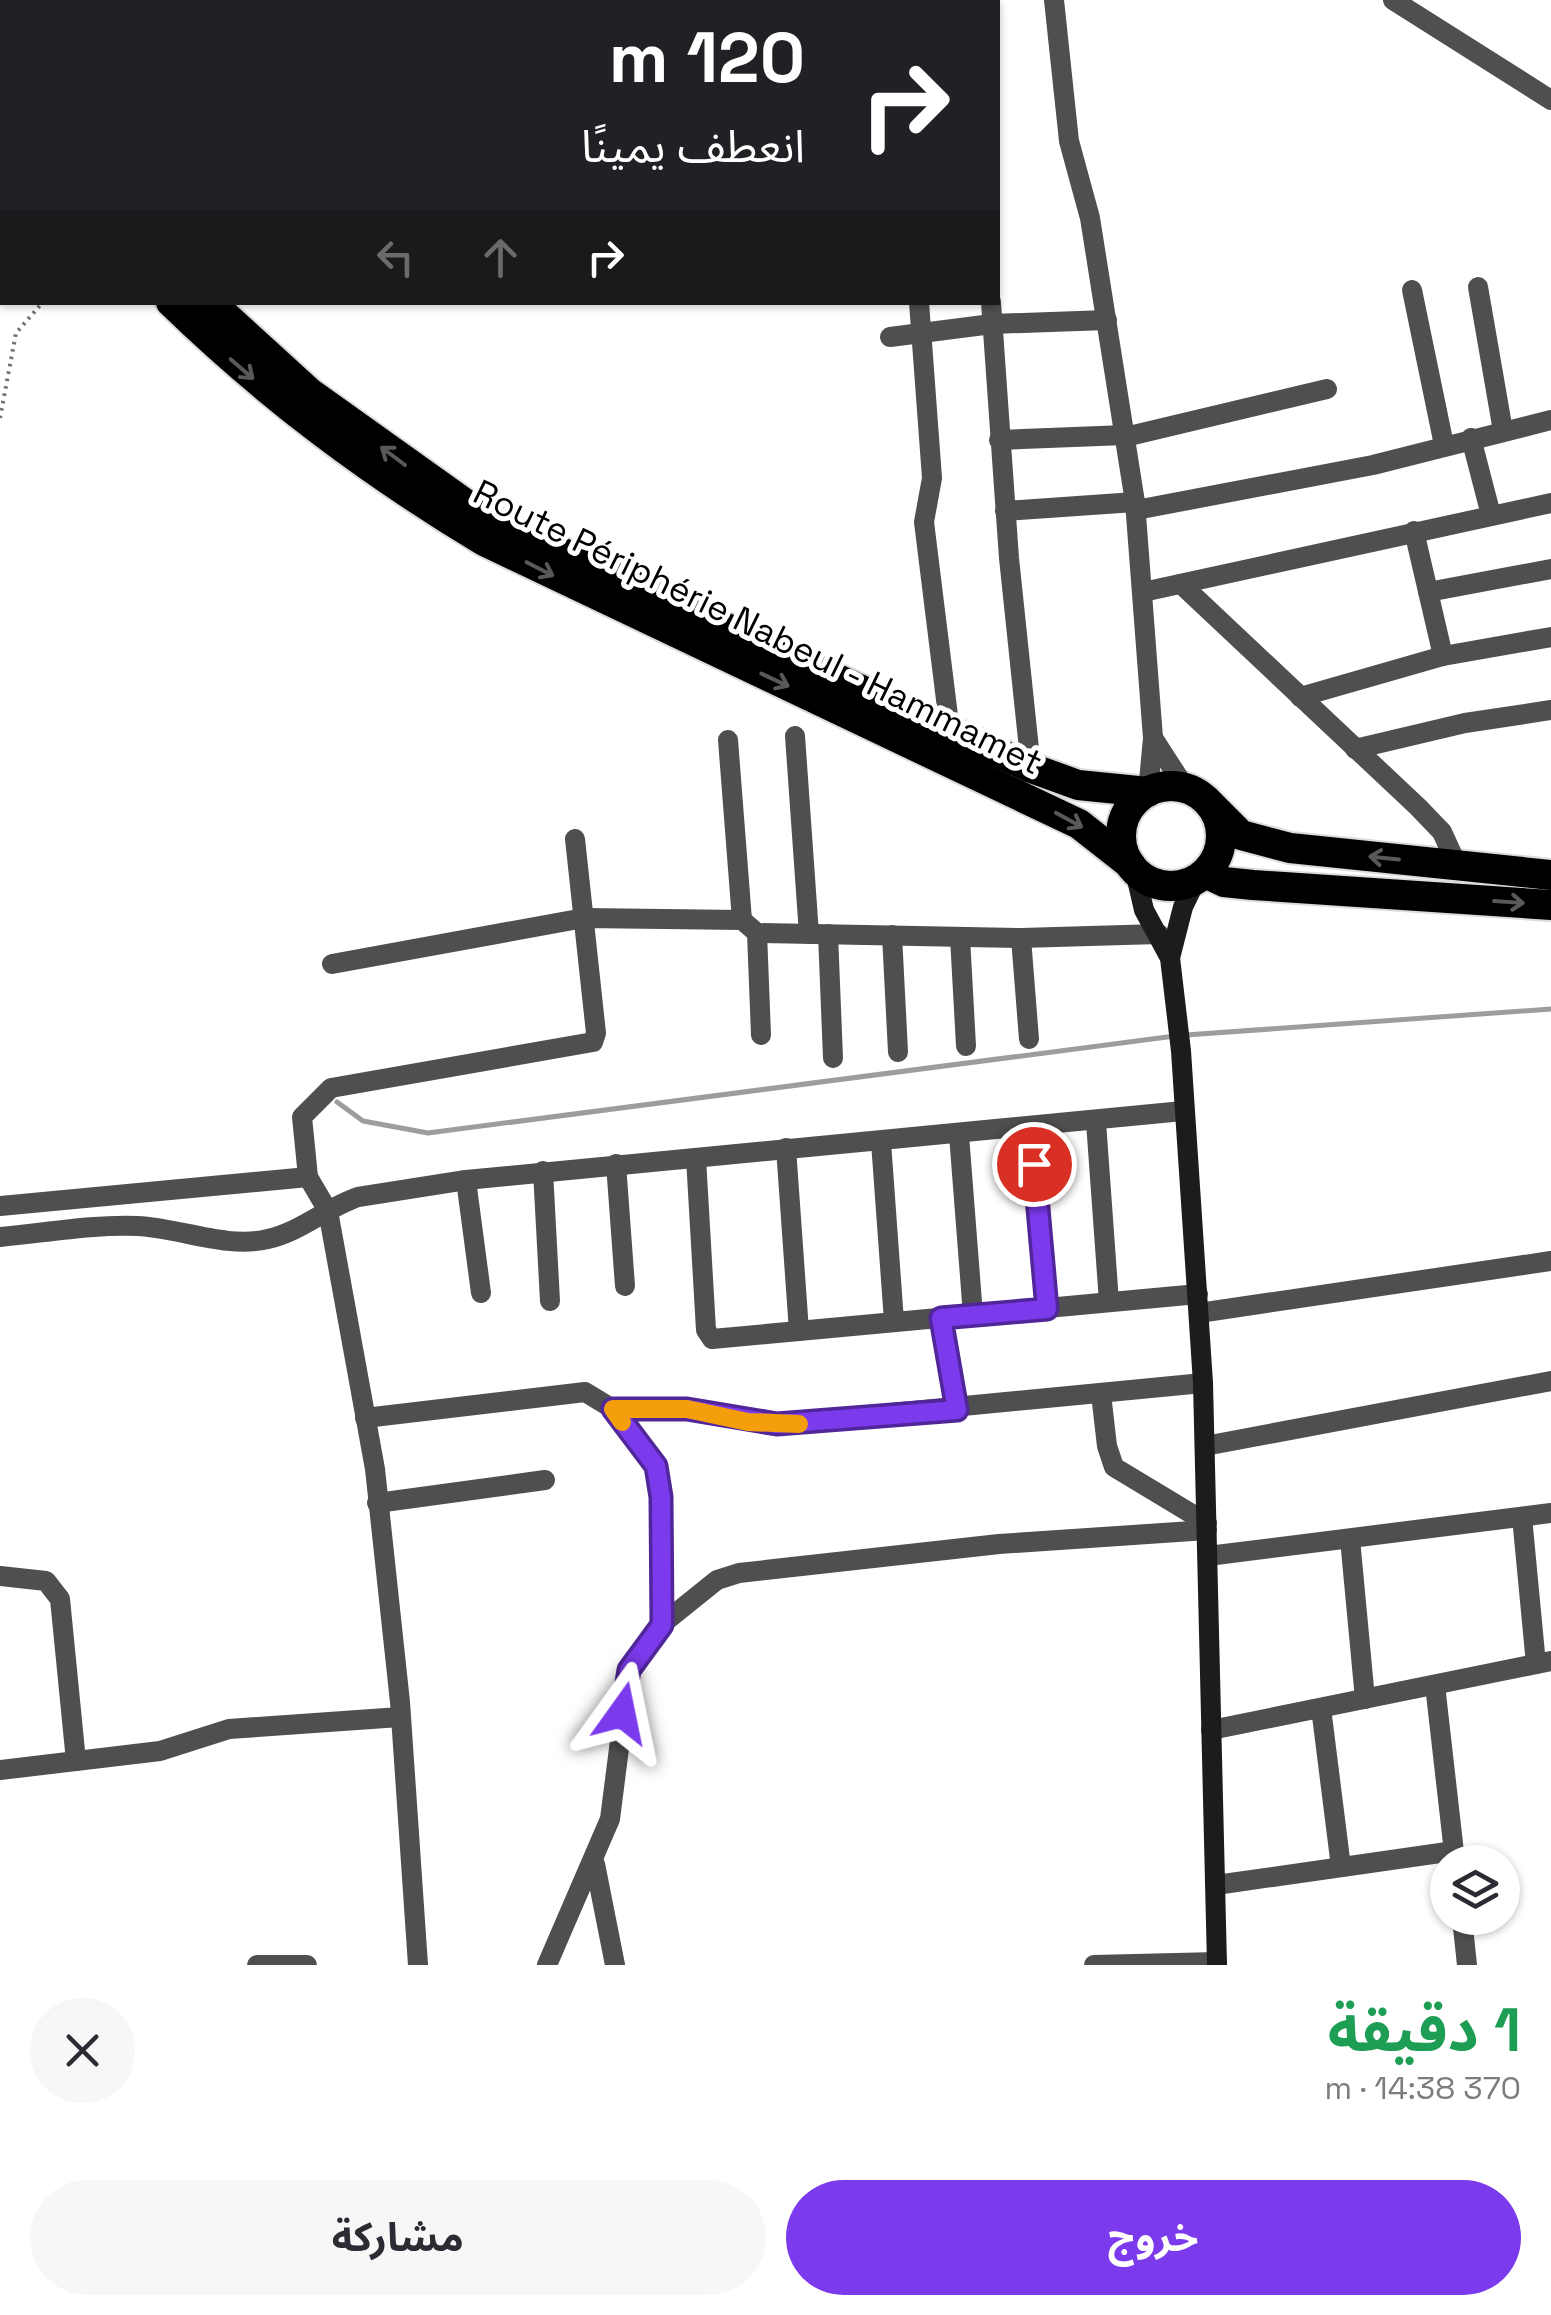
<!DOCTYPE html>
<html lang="ar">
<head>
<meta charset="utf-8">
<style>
  body { margin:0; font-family:"Space Grotesk","Noto Sans Arabic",sans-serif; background:#f7f7f7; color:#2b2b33; direction:rtl; height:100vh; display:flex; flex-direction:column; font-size:38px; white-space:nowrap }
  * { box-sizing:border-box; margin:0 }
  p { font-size:32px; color:#7c7c81 }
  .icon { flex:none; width:55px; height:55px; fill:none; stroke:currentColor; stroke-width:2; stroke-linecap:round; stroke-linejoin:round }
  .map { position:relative; height:1965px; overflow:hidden; direction:ltr }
  .sheet { display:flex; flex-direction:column; background:#fff; flex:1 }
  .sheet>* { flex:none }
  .guide { position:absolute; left:0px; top:0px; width:1000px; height:305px; box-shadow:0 2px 8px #0004; direction:rtl; background:#202124; color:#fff; overflow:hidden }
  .tools { position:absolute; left:1430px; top:1845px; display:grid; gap:20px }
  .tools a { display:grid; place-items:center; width:90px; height:90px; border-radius:50%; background:#fff; box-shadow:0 2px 8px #0004; font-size:50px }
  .pin { position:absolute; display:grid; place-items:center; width:85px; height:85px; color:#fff; margin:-42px; border:5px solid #fff; border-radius:50%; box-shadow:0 2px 10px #0007 }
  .me { position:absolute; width:110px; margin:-55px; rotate:12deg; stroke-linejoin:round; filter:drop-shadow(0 0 8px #0008) }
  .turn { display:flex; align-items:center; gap:35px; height:210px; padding:0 30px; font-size:45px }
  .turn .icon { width:130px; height:130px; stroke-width:2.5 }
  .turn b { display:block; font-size:70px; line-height:85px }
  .lanes { display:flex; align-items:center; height:95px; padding:0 30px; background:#0003; justify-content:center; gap:50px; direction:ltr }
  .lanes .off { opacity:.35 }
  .round { display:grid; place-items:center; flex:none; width:105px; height:105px; border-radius:52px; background:#f7f7f7 }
  .summary { display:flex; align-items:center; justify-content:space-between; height:170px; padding:0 30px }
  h1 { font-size:60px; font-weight:700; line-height:75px; color:#1e9e55 }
  .button { display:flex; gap:20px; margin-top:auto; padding:20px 30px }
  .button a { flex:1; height:115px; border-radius:60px; background:#7c3aed; color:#fff; font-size:40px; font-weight:700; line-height:115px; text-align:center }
  .button a+a { background:#f7f7f7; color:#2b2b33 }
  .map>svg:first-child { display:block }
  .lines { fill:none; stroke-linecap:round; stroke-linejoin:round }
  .stream { stroke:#9d9d9d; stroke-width:5 }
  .highway-casing { stroke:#dbdbdb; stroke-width:34 }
  .path { stroke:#717171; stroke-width:4; stroke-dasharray:2.5 5; stroke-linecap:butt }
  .street { stroke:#4f4f4f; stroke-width:20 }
  .secondary { stroke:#1c1c1c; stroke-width:20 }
  .highway { stroke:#000; stroke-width:30 }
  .oneway { stroke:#595959 }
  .route-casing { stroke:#51269a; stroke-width:25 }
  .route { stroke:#7c3aed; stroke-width:18 }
  .slow { stroke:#f59e0b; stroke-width:18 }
  .labels { text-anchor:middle; stroke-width:10; stroke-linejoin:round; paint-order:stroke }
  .street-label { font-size:35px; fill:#000; stroke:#fff }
</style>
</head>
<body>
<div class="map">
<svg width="1551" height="1965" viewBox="0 0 1551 1965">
  <rect width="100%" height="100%" fill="#fff"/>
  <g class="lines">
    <g class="stream">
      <polyline points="20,0 21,2"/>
      <polyline points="1186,1035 1551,1009"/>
      <polyline points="337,1102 363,1121 428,1133 1175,1036"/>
    </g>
    <g class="highway-casing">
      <g id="highway">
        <polyline points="0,29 2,33"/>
        <polyline points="0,113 2,117"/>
        <path d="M171,302C269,397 368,471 484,541L1079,824L1130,864"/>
        <polyline points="210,302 310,393 481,515 1031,768 1078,785 1148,792"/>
        <circle cx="1171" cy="836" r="50"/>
        <polyline points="1206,800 1241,835 1290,848 1551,875"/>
        <polyline points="1205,873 1224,882 1253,885 1551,905"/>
      </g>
    </g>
    <polyline class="path" points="0,418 16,333 43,302"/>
    <g class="street">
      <polyline points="1054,0 1069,141 1090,218 1135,502 1153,738 1148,792"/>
      <polyline points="1393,0 1551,100"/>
      <polyline points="1478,287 1503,431"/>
      <polyline points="1412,290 1444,445"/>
      <polyline points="919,302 932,478 924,522 950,732"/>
      <polyline points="991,302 1009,558 1031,768"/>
      <polyline points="890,337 992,324 1107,320"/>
      <polyline points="1125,437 1327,389"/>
      <polyline points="1471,438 1491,515"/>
      <polyline points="999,440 1125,435"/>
      <polyline points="1136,510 1373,465 1551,420"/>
      <polyline points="1005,511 1135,502"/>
      <polyline points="1414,531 1443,656"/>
      <polyline points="1181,584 1418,807 1442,832 1458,867"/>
      <polyline points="1143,592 1551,503"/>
      <polyline points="1428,592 1551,569"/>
      <polyline points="1300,697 1443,656 1551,637"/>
      <polyline points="795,736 809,934"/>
      <polyline points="1153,738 1186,789"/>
      <polyline points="728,740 742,920"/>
      <polyline points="1355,749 1465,723 1551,710"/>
      <polyline points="757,933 761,1035"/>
      <polyline points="828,934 833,1058"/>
      <polyline points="892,935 898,1052"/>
      <polyline points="960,937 966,1046"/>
      <polyline points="1021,938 1029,1039"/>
      <polyline points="332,964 584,918 742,920 757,933 1021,938 1159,934"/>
      <polyline points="1096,1122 1109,1302"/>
      <polyline points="1030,1128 1047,1309"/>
      <polyline points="959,1135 973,1315"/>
      <polyline points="881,1142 894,1321"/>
      <polyline points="786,1148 799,1331"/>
      <polyline points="696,1158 706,1330 712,1339 1198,1294"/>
      <polyline points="616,1164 625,1286"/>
      <polyline points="543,1171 550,1301"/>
      <polyline points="466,1180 481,1293"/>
      <polyline points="0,1206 308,1177"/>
      <path d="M0,1237C45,1233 93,1224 138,1226C180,1228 226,1249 268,1239C302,1231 326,1208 358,1197L466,1180L1183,1111"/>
      <polyline points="1199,1313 1551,1261"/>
      <polyline points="941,1318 957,1410"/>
      <polyline points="1101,1394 1107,1446 1114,1467 1207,1523"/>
      <polyline points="613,1409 656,1467 661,1497 661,1625"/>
      <polyline points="365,1418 585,1392 613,1409 687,1409 777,1424 1203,1383"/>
      <polyline points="1205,1446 1551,1381"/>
      <polyline points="377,1503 545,1480"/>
      <polyline points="1522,1517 1536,1664"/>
      <polyline points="1350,1539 1365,1699"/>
      <polyline points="1208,1556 1551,1513"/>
      <polyline points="0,1576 46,1581 60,1599 76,1761"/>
      <polyline points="1435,1685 1455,1861"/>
      <polyline points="1321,1708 1341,1867"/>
      <polyline points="1211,1730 1551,1661"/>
      <polyline points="0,1770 160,1751 229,1729 400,1717"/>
      <polyline points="595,1864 615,1965"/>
      <polyline points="1216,1885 1454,1851"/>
      <polyline points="1462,1918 1467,1965"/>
      <polyline points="257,1965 307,1965"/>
      <polyline points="418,1965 400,1702 375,1469 328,1211 308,1177 302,1117 331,1088 593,1042 596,1033 575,839"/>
      <polyline points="547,1965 610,1819 629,1670 661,1625 717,1580 739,1573 999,1544 1207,1530"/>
      <polyline points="1094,1965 1217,1962"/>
    </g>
    <g class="secondary">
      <polyline points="1135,871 1144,910 1170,958 1181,1051 1203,1383 1217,1965"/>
      <polyline points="1170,958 1183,907 1196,880"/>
    </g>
    <use href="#highway" class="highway"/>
  </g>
  <defs><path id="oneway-shaft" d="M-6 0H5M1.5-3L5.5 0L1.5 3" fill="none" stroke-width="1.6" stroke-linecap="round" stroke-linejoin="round" transform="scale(2.5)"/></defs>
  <g class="oneway">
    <use href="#oneway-shaft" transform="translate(242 369) rotate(41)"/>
    <use href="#oneway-shaft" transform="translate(393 456) rotate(-143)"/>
    <use href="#oneway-shaft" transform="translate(540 569) rotate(27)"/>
    <use href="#oneway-shaft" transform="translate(775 680) rotate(25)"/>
    <use href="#oneway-shaft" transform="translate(1069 820) rotate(29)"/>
    <use href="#oneway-shaft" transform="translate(1384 858) rotate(-174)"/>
    <use href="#oneway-shaft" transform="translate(1509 902) rotate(4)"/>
  </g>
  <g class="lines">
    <g class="route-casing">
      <polyline id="route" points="622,1713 629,1670 662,1625 661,1497 656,1466 613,1409 687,1409 777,1424 957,1410 941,1318 1047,1309 1034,1164"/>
    </g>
    <use href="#route" class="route"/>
    <polyline class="slow" points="622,1422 613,1409 687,1409 748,1422 799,1424"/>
  </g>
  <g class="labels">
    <g class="street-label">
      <text transform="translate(758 627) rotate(26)" y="12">Route Périphérie Nabeul - Hammamet</text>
    </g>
  </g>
</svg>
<div class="tools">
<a><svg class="icon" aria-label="layers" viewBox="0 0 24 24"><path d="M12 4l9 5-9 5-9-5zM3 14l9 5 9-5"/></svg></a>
</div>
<div class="pin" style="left:1034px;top:1164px;background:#d93025"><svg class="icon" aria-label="arrive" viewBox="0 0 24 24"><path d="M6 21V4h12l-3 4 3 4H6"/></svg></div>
<svg class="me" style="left:622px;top:1713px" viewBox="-20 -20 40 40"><path d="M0-17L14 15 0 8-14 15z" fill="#7c3aed" stroke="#fff" stroke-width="4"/></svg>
<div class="guide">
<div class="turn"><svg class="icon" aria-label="right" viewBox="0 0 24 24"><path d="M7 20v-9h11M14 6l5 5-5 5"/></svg><div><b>120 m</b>انعطف يمينًا</div></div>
<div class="lanes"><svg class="icon off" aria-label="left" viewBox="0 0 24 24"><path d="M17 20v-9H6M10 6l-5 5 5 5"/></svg><svg class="icon off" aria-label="ahead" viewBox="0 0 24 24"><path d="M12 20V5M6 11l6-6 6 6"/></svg><svg class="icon" aria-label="right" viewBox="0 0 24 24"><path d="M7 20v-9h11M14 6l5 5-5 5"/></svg></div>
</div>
</div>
<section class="sheet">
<div class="summary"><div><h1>1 دقيقة</h1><p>370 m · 14:38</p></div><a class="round"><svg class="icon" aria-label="close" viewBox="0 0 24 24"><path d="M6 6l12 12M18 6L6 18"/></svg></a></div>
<div class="button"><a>خروج</a><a>مشاركة</a></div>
</section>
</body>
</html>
